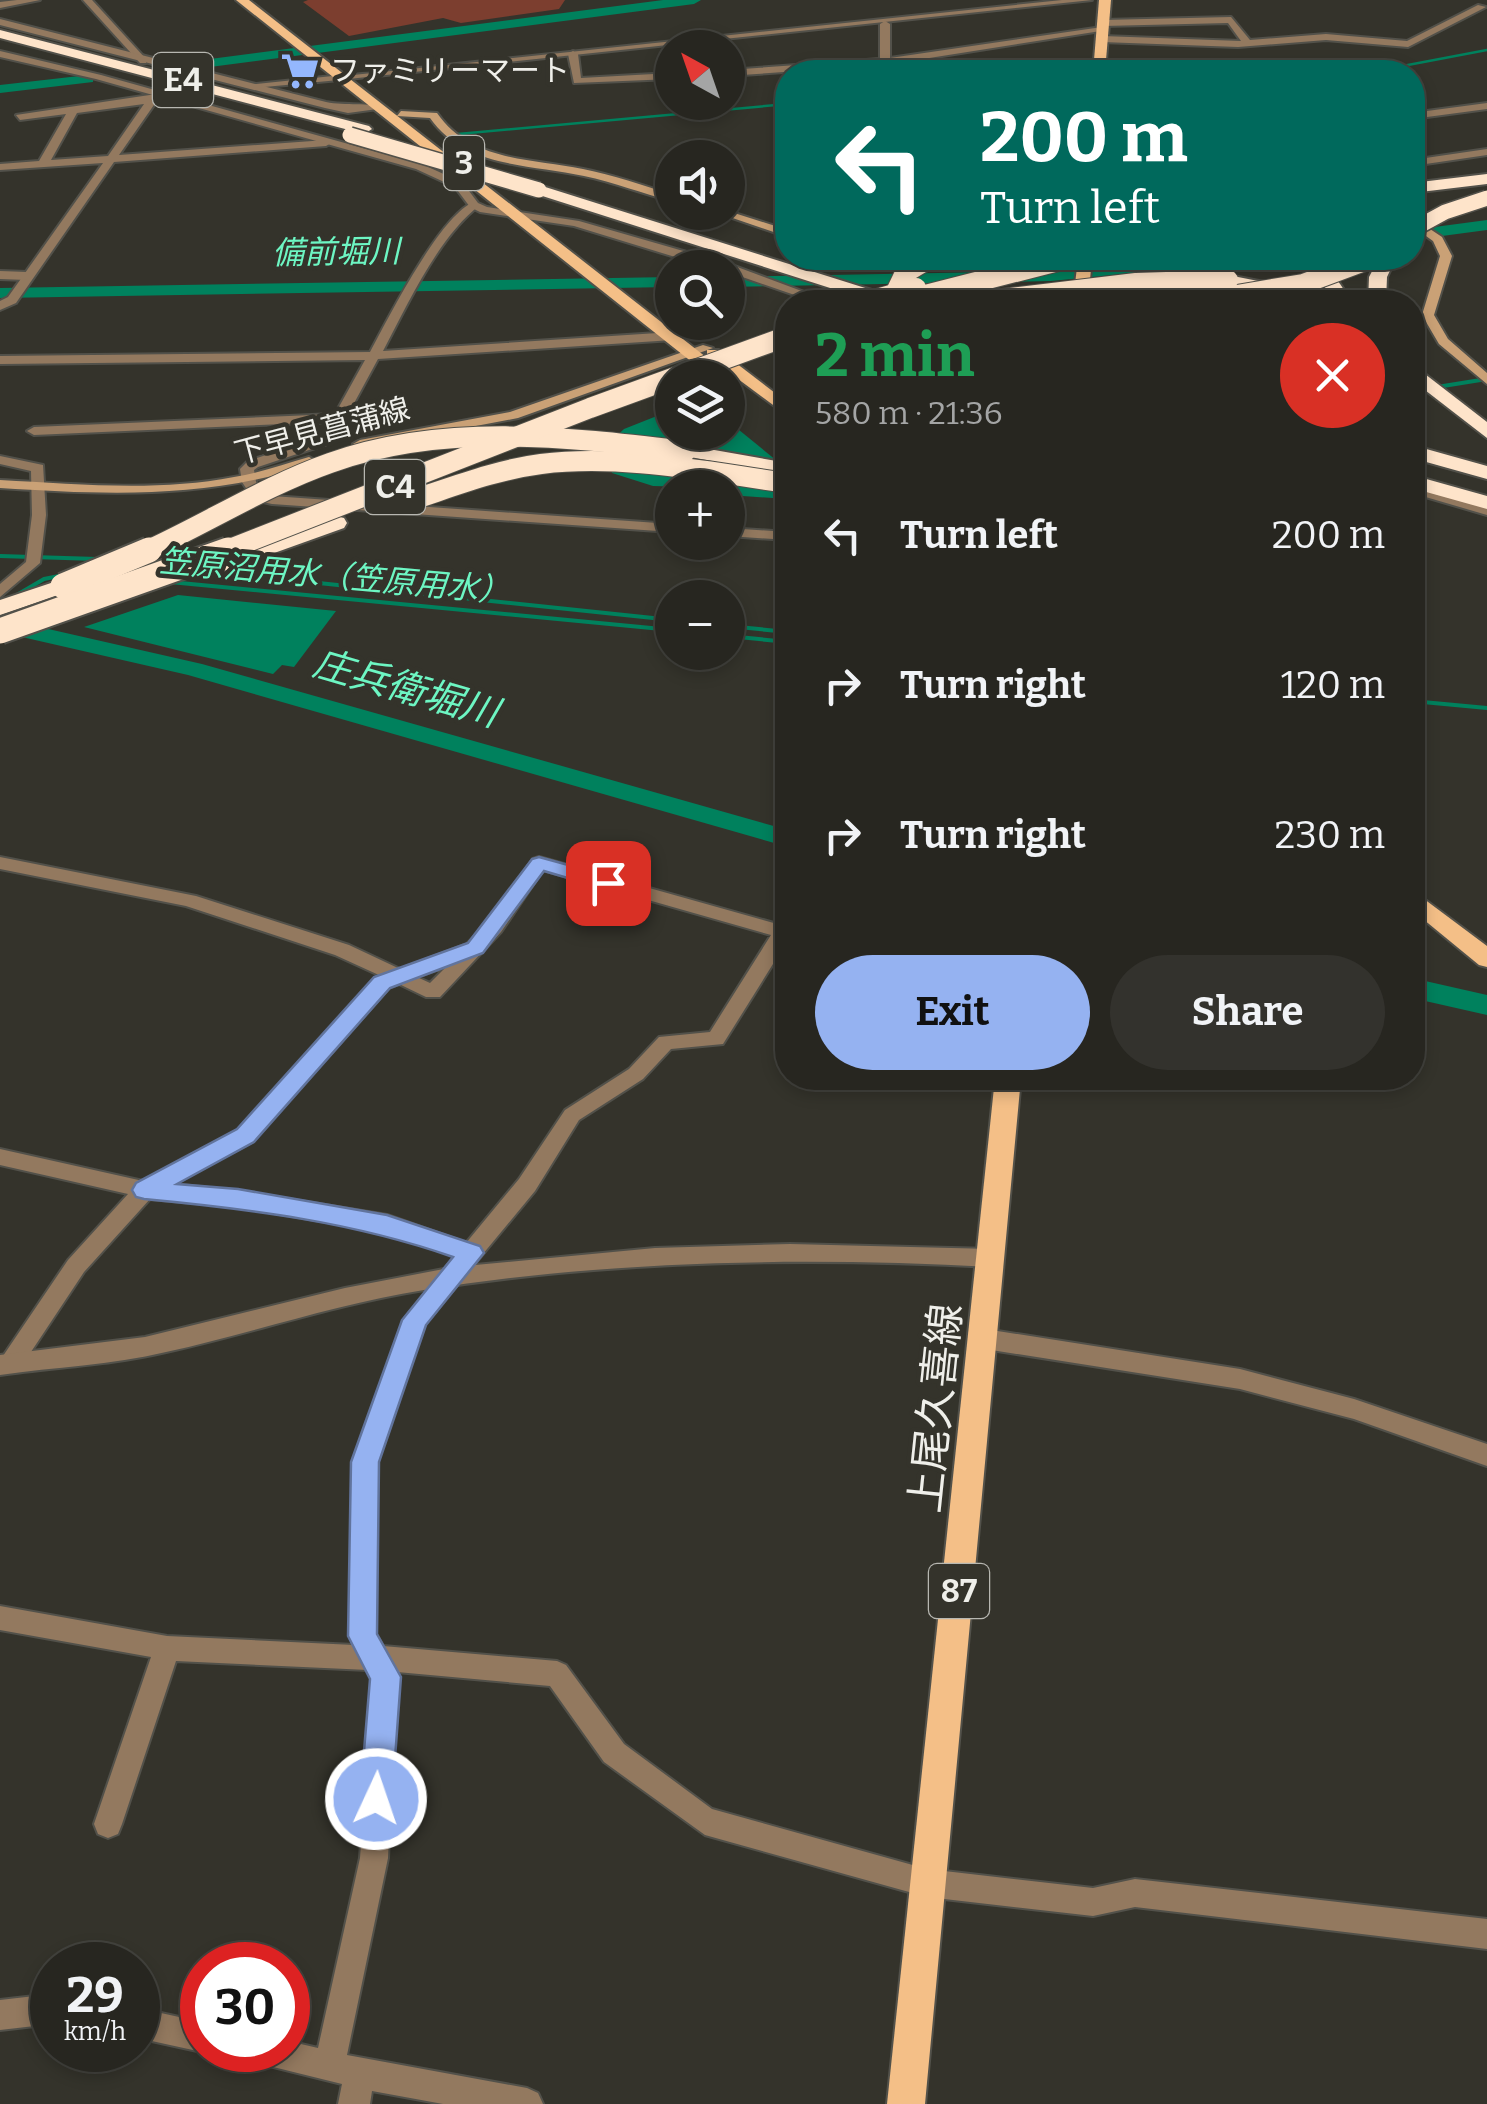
<!DOCTYPE html>
<html lang="en">
<head>
<meta charset="utf-8">
<style>
  body { margin:0; font-family:Bitter,"Noto Sans JP",serif; background:#33322d; color:#f1f3f6; height:100vh; display:flex; flex-direction:column; font-size:38px; white-space:nowrap }
  * { box-sizing:border-box; margin:0 }
  p { font-size:32px; color:#a4a5a5 }
  .icon { flex:none; width:55px; height:55px; fill:none; stroke:currentColor; stroke-width:2; stroke-linecap:round; stroke-linejoin:round }
  .map { position:relative; flex:1; overflow:hidden }
  .details { position:absolute; left:775px; top:290px; width:650px; height:800px; display:flex; flex-direction:column; background:#272620; border-radius:40px; box-shadow:0 5px 15px #0003,0 0 0 2px #43433e }
  .details>* { flex:none }
  .banner { position:absolute; left:775px; top:60px; width:650px; height:210px; border-radius:40px; box-shadow:0 5px 15px #0003,0 0 0 2px #43433e; background:#00695c; color:#fff; overflow:hidden }
  .needle { width:65px; rotate:320deg }
  .buttons { position:absolute; left:655px; top:30px; display:grid; gap:20px }
  .buttons a { display:grid; place-items:center; width:90px; height:90px; border-radius:50%; background:#272620; box-shadow:0 5px 15px #0003,0 0 0 2px #43433e; font-size:50px }
  .speed { position:absolute; left:30px; top:1942px; display:flex; gap:20px; font-size:50px; font-weight:700; text-align:center }
  .speed>* { display:grid; place-content:center; width:130px; height:130px; border-radius:50%; background:#272620; box-shadow:0 5px 15px #0003,0 0 0 2px #43433e; line-height:1 }
  .speed small { font-size:25px; font-weight:400 }
  .speed .limit { border:15px solid #d22; background:#fff; color:#111 }
  .pin { position:absolute; display:grid; place-items:center; width:85px; height:85px; color:#fff; margin:-42px; border-radius:20px; box-shadow:0 5px 15px #0006 }
  .me { position:absolute; width:110px; margin:-55px; rotate:3deg; stroke-linejoin:round; filter:drop-shadow(0 0 8px #0008) }
  .turn { display:flex; align-items:center; gap:35px; height:210px; padding:0 40px; font-size:45px }
  .turn .icon { width:130px; height:130px; stroke-width:2.5 }
  .turn b { display:block; font-size:70px; line-height:85px }
  .round { display:grid; place-items:center; flex:none; width:105px; height:105px; border-radius:52px; background:#33322d }
  .headline { display:flex; align-items:center; justify-content:space-between; height:170px; padding:0 40px }
  h1 { font-size:60px; font-weight:700; line-height:75px; color:#1e9e55 }
  .button { display:flex; gap:20px; margin-top:auto; padding:20px 40px }
  .button a { flex:1; height:115px; border-radius:60px; background:#95b2f1; color:#111; font-size:40px; font-weight:700; line-height:115px; text-align:center }
  .button a+a { background:#33322d; color:#f1f3f6 }
  ul { padding:0; list-style:none }
  li { display:flex; align-items:center; gap:30px; height:150px; padding:0 40px }
  li div { flex:1 }
  li b { display:block; font-size:38px }
  li em { font-style:normal }
  .map>svg:first-child { display:block }
  .green { fill:#7c3e2f }
  .water { fill:#00815d }
  .lines { fill:none; stroke-linecap:round; stroke-linejoin:round }
  .stream-far1 { stroke:#00815d; stroke-width:2.5 }
  .stream { stroke:#00815d; stroke-width:4 }
  .river { fill:#00815d; fill-rule:evenodd }
  .minor-casing { stroke:#52514a; stroke-width:4 }
  .tertiary-casing { stroke:#52514a; stroke-width:4 }
  .secondary-casing { stroke:#52514a; stroke-width:4 }
  .primary-casing { stroke:#52514a; stroke-width:4 }
  .motorway-casing { stroke:#52514a; stroke-width:4 }
  .minor { fill:#93795f; fill-rule:evenodd }
  .tertiary { fill:#93795f; fill-rule:evenodd }
  .secondary { fill:#caa176; fill-rule:evenodd }
  .primary { fill:#f4bf87; fill-rule:evenodd }
  .motorway { fill:#fee4ca; fill-rule:evenodd }
  .motorway-bridge-far2-casing { stroke:#52514a; stroke-width:18; stroke-linecap:butt }
  .motorway-bridge-far1-casing { stroke:#52514a; stroke-width:22; stroke-linecap:butt }
  .motorway-bridge-casing { stroke:#52514a; stroke-width:29; stroke-linecap:butt }
  .motorway-bridge-far2 { stroke:#fee4ca; stroke-width:15 }
  .motorway-bridge-far1 { stroke:#fee4ca; stroke-width:20 }
  .motorway-bridge { stroke:#fee4ca; stroke-width:25 }
  .route { fill:#95b2f1; stroke:#61749d; stroke-width:2.5 }
  .labels { text-anchor:middle; stroke-width:9; stroke-linejoin:round; paint-order:stroke }
  .far-poi-label { font-size:30px; fill:#efefea; stroke:#34332b; text-anchor:start }
  .far-street-label { font-size:30px; fill:#efefea; stroke:#34332b }
  .shield { fill:#34332b; stroke:#b7b7b1; stroke-width:2.5 }
  .shield-label { font-size:32px; font-weight:bold; fill:#efefea }
  .far-water-label { font-size:32px; font-style:italic; fill:#6df6c3; stroke:#34332b }
  .water-label { font-size:38px; font-style:italic; fill:#6df6c3; stroke:#34332b }
  .near-street-label { font-size:42px; fill:#efefea; stroke:#34332b }
</style>
</head>
<body>
<div class="map">
<svg width="1487" height="2104" viewBox="0 0 1487 2104">
  <rect width="100%" height="100%" fill="#34332b"/>
  <polygon class="green" points="308,0 565,0 559,9 461,23 443,18 349,36 303,2"/>
  <g class="water">
    <polygon points="672,410 672,432 728,432 728,421 782,465 787,499 728,495 728,488 653,486 612,473 605,447 624,429"/>
    <polygon points="178,595 336,611 294,667 282,665 273,674 84,627"/>
  </g>
  <g class="lines">
    <g class="stream-far1">
      <polyline points="1371,72 1487,50"/>
      <polyline points="458,134 788,104"/>
    </g>
    <g class="stream">
      <polyline points="1412,391 1487,379"/>
      <polyline points="0,556 97,559"/>
      <polyline points="242,575 672,620"/>
      <polyline points="170,582 672,630"/>
      <polyline points="15,596 44,579 59,576"/>
      <polyline points="728,626 788,632"/>
      <polyline points="728,636 788,642"/>
      <polyline points="1412,701 1487,708"/>
    </g>
    <g class="river">
      <polygon points="663,0 701,0 694,4 187,70 180,66 187,62"/>
      <polygon points="88,75 93,76 93,82 0,93 0,85"/>
      <polygon points="1487,220 1487,230 1412,240 1412,230"/>
      <polygon points="1187,258 1245,258 1236,263 1051,281 728,287 728,277 1051,271"/>
      <polygon points="672,277 672,287 0,298 0,288"/>
      <polygon points="0,618 202,664 788,830 788,847 188,675 0,632"/>
      <polygon points="1412,978 1487,995 1487,1015 1412,998"/>
    </g>
    <g class="minor-casing">
      <g id="minor">
        <polygon points="83,0 92,0 146,59 146,63 140,63"/>
        <polygon points="1478,5 1486,7 1408,47 1326,40 1238,47 1102,42 1097,39 1102,36 1241,41 1228,23 1103,26 1098,23 1103,20 1231,17 1250,40 1326,34 1407,41"/>
        <polygon points="885,21 890,24 890,58 1102,27 1107,30 885,65 728,76 728,70 880,59 880,24"/>
        <polygon points="573,51 578,54 581,78 672,73 672,79 574,83 568,54"/>
        <polygon points="342,75 339,80 253,88 248,85"/>
        <path d="M163,93L167,98L156,102L119,155L326,140L331,143L326,146L114,162L16,303L0,310V301L8,297L103,163L0,170V164L39,161L66,114L20,120L16,115ZM144,104L108,156L51,160L77,113Z"/>
        <path d="M474,202L480,205C438,237 408,304 383,351L673,332L679,336L673,340L378,359L333,442L258,467L254,470L256,482L249,486L242,482L240,469L248,461L323,436L330,422L34,435L27,431L34,427L335,414L365,360L0,364V356L370,352C389,317 440,215 474,202Z"/>
        <polygon points="0,456 43,465 46,515 40,563 0,597 0,584 26,562 32,515 31,471 0,464"/>
        <path d="M0,857L196,896L349,945L400,969L467,944L487,924L533,859L539,857L788,927V940L723,1044L671,1049L643,1079L579,1120L535,1191L425,1324L377,1462L376,1634L383,1646L557,1661L566,1665L624,1744L712,1809L927,1869L1093,1888L1135,1879L1487,1919V1949L1135,1907L1093,1916L927,1897L705,1835L604,1762L550,1686L397,1672L388,1858L347,2055L527,2088L538,2093L543,2104H443L372,2091L370,2104H338L342,2084L249,2061L245,2050H288V2041L318,2048L360,1858L373,1679L368,1670L176,1661L122,1824L118,1834L108,1838L98,1834L94,1824L151,1657L0,1630V1606L167,1636L354,1645L350,1636L353,1462L404,1320L455,1256L386,1232L238,1207L150,1199L84,1272L19,1370L11,1373L3,1370L0,1362L3,1356L68,1260L128,1194L0,1165V1149L143,1181L238,1130L375,978L381,976L335,955L186,906L0,869ZM543,870L771,935L710,1032L659,1037L629,1069L565,1110L519,1179L466,1243L387,1215L238,1191L173,1184L252,1142L389,988L399,984L426,997H440L501,932ZM447,966L430,983L417,977Z"/>
        <polygon points="985,1329 1240,1369 1354,1399 1487,1444 1487,1466 1354,1419 1240,1389 985,1349 977,1346 973,1339 977,1332"/>
        <polygon points="52,1994 52,2024 0,2030 0,2000"/>
        <polygon points="138,2008 202,2022 202,2050 207,2050 202,2052 138,2038"/>
      </g>
    </g>
    <g class="tertiary-casing">
      <g id="tertiary">
        <polygon points="17,0 40,0 0,8 0,2"/>
        <polygon points="1062,0 1092,0 339,80 334,77"/>
        <path d="M0,19L326,102C345,106 370,102 385,108L348,113L325,108L0,25Z"/>
        <polygon points="0,51 101,75 424,165 463,183 478,203 487,207 579,221 732,265 831,302 815,302 728,272 728,268 711,268 574,226 480,212 470,207 455,187 416,169 96,79 0,57"/>
        <polygon points="1487,103 1487,109 1412,119 1412,113"/>
        <polygon points="1487,149 1487,155 1412,166 1412,160"/>
        <polygon points="0,271 27,272 33,276 27,280 0,279"/>
        <polygon points="244,479 254,479 264,494 272,496 672,524 672,532 272,504 254,500 242,482"/>
        <polygon points="1412,484 1487,506 1487,515 1412,493"/>
        <polygon points="728,528 788,532 788,540 728,536"/>
        <path d="M790,1244L992,1249L1000,1252L1003,1258L1000,1264L992,1267C803,1257 611,1260 424,1290C336,1304 252,1333 166,1352C111,1365 55,1367 0,1375V1355L145,1337L345,1288L454,1267L655,1248Z"/>
      </g>
    </g>
    <g class="secondary-casing">
      <g id="secondary">
        <path d="M401,111L437,113C471,162 530,158 583,169C613,175 643,185 672,195V201C643,194 614,182 584,176C529,164 465,168 430,118L397,116Z"/>
        <polygon points="728,211 788,230 788,237 715,212"/>
        <polygon points="1412,217 1442,237 1452,256 1434,315 1448,339 1487,373 1487,384 1439,344 1422,315 1440,256 1433,241 1412,226"/>
        <path d="M862,258H890C884,264 868,264 862,258Z"/>
        <polygon points="703,345 713,348 518,418 360,448 353,444 360,440 510,412"/>
        <path d="M309,457L316,461L314,464C207,499 111,495 0,488V480C77,484 157,492 234,477C260,473 284,464 309,457Z"/>
      </g>
    </g>
    <g class="primary-casing">
      <g id="primary">
        <polygon points="236,0 249,0 729,375 729,381 728,378 712,378"/>
        <polygon points="1099,0 1111,0 1105,72 1093,72"/>
        <polygon points="1078,258 1092,258 1088,302 1073,302"/>
        <polygon points="707,350 719,350 788,403 788,416 707,356"/>
        <polygon points="1412,890 1487,946 1487,967 1479,965 1412,910"/>
        <polygon points="995,1078 1021,1078 925,2104 887,2104"/>
      </g>
    </g>
    <g class="motorway-casing">
      <g id="motorway">
        <polygon points="0,30 369,126 372,129 364,134 0,38"/>
        <polygon points="1487,174 1487,184 1412,193 1412,183"/>
        <polygon points="539,185 897,298 900,302 874,302 533,193 533,187"/>
        <path d="M1293,258C1322,258 1338,277 1351,302H1333L1323,284Z"/>
        <polygon points="1379,258 1396,258 1387,277 1386,302 1368,302 1369,277"/>
        <path d="M1228,275L1279,285L1313,302C1284,304 1251,291 1222,284L1219,280Z"/>
        <polygon points="914,282 972,298 975,302 948,302 908,291 905,287"/>
        <polygon points="1412,364 1487,422 1487,438 1412,380"/>
        <polygon points="686,445 788,463 788,475 679,455 676,451 679,447"/>
        <polygon points="1412,445 1487,466 1487,479 1412,458"/>
        <polygon points="1412,475 1487,496 1487,509 1412,488"/>
        <polygon points="336,516 344,518 347,523 344,528 210,576 194,576 191,571 194,566"/>
        <polygon points="63,579 71,581 74,586 71,591 0,615 0,600"/>
      </g>
    </g>
    <use href="#minor" class="minor"/>
    <use href="#tertiary" class="tertiary"/>
    <use href="#secondary" class="secondary"/>
    <use href="#primary" class="primary"/>
    <use href="#motorway" class="motorway"/>
    <g class="motorway-bridge-far2-casing">
      <g id="motorway-bridge-far2">
        <polyline points="350,135 539,190"/>
        <polyline points="1412,230 1445,212 1487,198"/>
      </g>
    </g>
    <g class="motorway-bridge-far1-casing">
      <g id="motorway-bridge-far1">
        <polyline points="892,300 905,273 930,258"/>
        <polyline points="866,302 916,288"/>
        <polyline points="898,302 1070,258"/>
        <polyline points="977,302 1136,283 1228,280"/>
        <polyline points="1195,302 1303,284 1373,258"/>
        <path d="M406,502C450,488 494,470 541,464C623,454 707,472 788,483"/>
        <path d="M144,552C206,524 265,486 330,463C445,422 568,437 686,451"/>
        <polyline points="222,552 590,408 788,336"/>
      </g>
    </g>
    <g class="motorway-bridge-casing">
      <g id="motorway-bridge">
        <polyline points="63,586 149,550"/>
        <polyline points="0,631 228,550"/>
      </g>
    </g>
    <use href="#motorway-bridge-far2" class="motorway-bridge-far2"/>
    <use href="#motorway-bridge-far1" class="motorway-bridge-far1"/>
    <use href="#motorway-bridge" class="motorway-bridge"/>
  </g>
  <path class="route" d="M539,857L616,878L619,883L608,890L544,871L483,953L390,988L254,1142L177,1184L238,1189L387,1215L480,1246L484,1253L426,1325L379,1462L377,1634L401,1677L392,1799L387,1810L376,1815L365,1810L360,1799L370,1679L348,1636L351,1462L402,1320L453,1257C353,1222 250,1209 144,1199L136,1197L132,1190L136,1183L237,1129L374,977L468,943L532,859Z"/>
  <defs>
    <g id="supermarket-bare" transform="scale(3)"><path d="M-6-5.5h2.5l.6 2H6L4.5 2H-2.5L-4.4-4H-6ZM-1.5 3.2a1.3 1.3 0 1 0 .1 0ZM3 3.2a1.3 1.3 0 1 0 .1 0Z" fill="#94b7fd" stroke="#34332b" stroke-width="2.5" paint-order="stroke"/></g>
  </defs>
  <g fill-rule="evenodd">
    <use href="#supermarket-bare" x="300" y="71"/>
  </g>
  <g class="labels">
    <g class="far-poi-label">
      <text x="330" y="81">ファミリーマート</text>
    </g>
    <g class="far-street-label">
      <text transform="translate(322 431) rotate(-15)" y="10">下早見菖蒲線</text>
    </g>
    <g class="shield">
      <rect x="153" y="53" width="60" height="54" rx="8"/>
      <rect x="444" y="136" width="40" height="54" rx="8"/>
      <rect x="365" y="460" width="60" height="54" rx="8"/>
      <rect x="929" y="1564" width="60" height="54" rx="8"/>
    </g>
    <g class="shield-label">
      <text x="183" y="91">E4</text>
      <text x="464" y="174">3</text>
      <text x="395" y="498">C4</text>
      <text x="959" y="1602">87</text>
    </g>
    <g class="far-water-label">
      <text transform="translate(336 252) rotate(-1)" y="11">備前堀川</text>
      <text transform="translate(335 576) rotate(5)" y="11">笠原沼用水（笠原用水）</text>
    </g>
    <g class="water-label">
      <text transform="translate(406 688) rotate(16)" y="13">庄兵衛堀川</text>
    </g>
    <g class="near-street-label">
      <text transform="translate(935 1408) rotate(-84)" y="15">上尾久喜線</text>
    </g>
  </g>
</svg>
<div class="buttons">
<a><svg class="needle" viewBox="-14 -14 28 28"><path d="M0-13l5 13h-10z" fill="#e53935"/><path d="M0 13l5-13h-10z" fill="#a4a5a5"/></svg></a>
<a><svg class="icon" aria-label="sound" viewBox="0 0 24 24"><path d="M4 9h4l5-4v14l-5-4H4zM17 9q2 3 0 6"/></svg></a>
<a><svg class="icon" aria-label="search" viewBox="0 0 24 24"><circle cx="10" cy="10" r="6"/><path d="M15 15l6 6"/></svg></a>
<a><svg class="icon" aria-label="layers" viewBox="0 0 24 24"><path d="M12 4l9 5-9 5-9-5zM3 14l9 5 9-5"/></svg></a>
<a>+</a>
<a>−</a>
</div>
<div class="speed"><div>29<small>km/h</small></div><div class="limit">30</div></div>
<div class="pin" style="left:608px;top:883px;background:#d93025"><svg class="icon" aria-label="arrive" viewBox="0 0 24 24"><path d="M6 21V4h12l-3 4 3 4H6"/></svg></div>
<svg class="me" style="left:376px;top:1799px" viewBox="-20 -20 40 40"><circle r="17" fill="#95b2f1" stroke="#fff" stroke-width="3"/><path d="M0-11L8 9 0 5-8 9z" fill="#fff"/></svg>
<div class="banner">
<div class="turn"><svg class="icon" aria-label="left" viewBox="0 0 24 24"><path d="M17 20v-9H6M10 6l-5 5 5 5"/></svg><div><b>200 m</b>Turn left</div></div>
</div>
<section class="details">
<div class="headline"><div><h1>2 min</h1><p>580 m · 21:36</p></div><a class="round" style="background:#d93025;color:#fff"><svg class="icon" aria-label="close" viewBox="0 0 24 24"><path d="M6 6l12 12M18 6L6 18"/></svg></a></div>
<ul>
<li><svg class="icon" aria-label="left" viewBox="0 0 24 24"><path d="M17 20v-9H6M10 6l-5 5 5 5"/></svg><div><b>Turn left</b></div><em>200 m</em></li>
<li><svg class="icon" aria-label="right" viewBox="0 0 24 24"><path d="M7 20v-9h11M14 6l5 5-5 5"/></svg><div><b>Turn right</b></div><em>120 m</em></li>
<li><svg class="icon" aria-label="right" viewBox="0 0 24 24"><path d="M7 20v-9h11M14 6l5 5-5 5"/></svg><div><b>Turn right</b></div><em>230 m</em></li>
</ul>
<div class="button"><a>Exit</a><a>Share</a></div>
</section>
</div>
</body>
</html>
